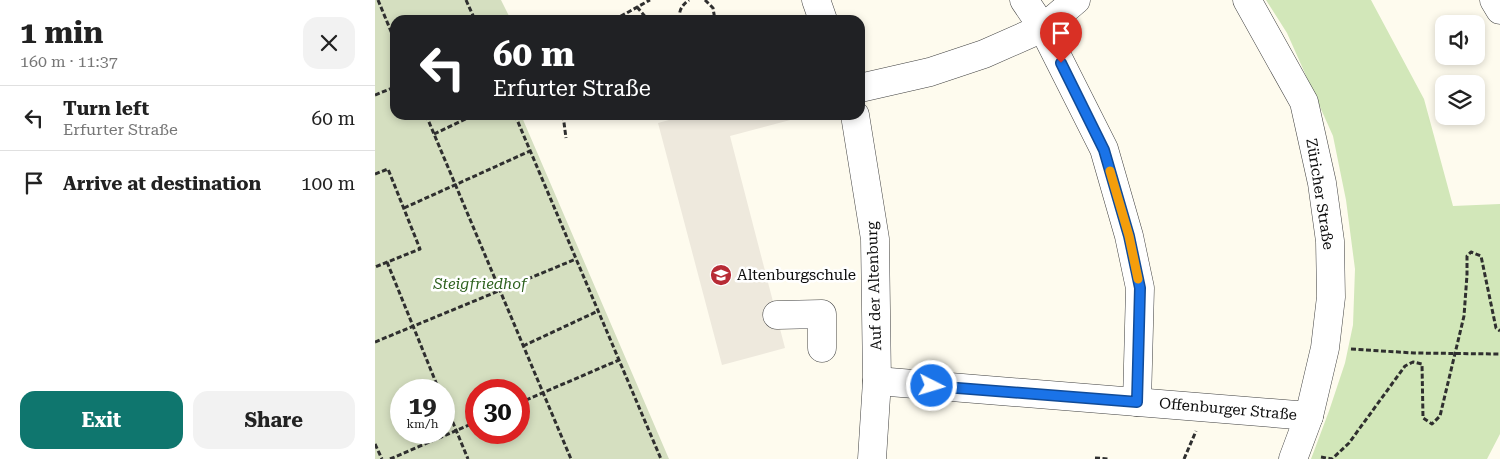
<!DOCTYPE html>
<html lang="en">
<head>
<meta charset="utf-8">
<style>
  body { margin:0; font-family:"Roboto Serif",serif; background:#f2f2f2; color:#222; height:100vh; display:flex; flex-direction:column; font-size:19px; white-space:nowrap }
  * { box-sizing:border-box; margin:0 }
  p { font-size:16px; color:#767676 }
  .icon { flex:none; width:28px; height:28px; fill:none; stroke:currentColor; stroke-width:2; stroke-linecap:round; stroke-linejoin:round }
  .map { position:relative; flex:1; overflow:hidden }
  .details { display:flex; flex-direction:column; background:#fff; width:375px }
  .details>* { flex:none }
  .banner { position:absolute; left:15px; top:15px; width:475px; height:105px; border-radius:15px; box-shadow:0 2px 8px #0003; background:#202124; color:#fff; overflow:hidden }
  .buttons { position:absolute; left:1060px; top:15px; display:grid; gap:10px }
  .buttons a { display:grid; place-items:center; width:50px; height:50px; border-radius:10px; background:#fff; box-shadow:0 2px 8px #0003; font-size:25px }
  .speed { position:absolute; left:15px; top:379px; display:flex; gap:10px; font-size:25px; font-weight:700; text-align:center }
  .speed>* { display:grid; place-content:center; width:65px; height:65px; border-radius:50%; background:#fff; box-shadow:0 2px 8px #0003; line-height:1 }
  .speed small { font-size:12px; font-weight:400 }
  .speed .limit { border:8px solid #d22; background:#fff; color:#111 }
  .pin { position:absolute; display:grid; place-items:center; width:42px; height:42px; color:#fff; margin:-51px -21px; border-radius:50% 50% 50% 0; rotate:-45deg; box-shadow:0 0 5px #0007 }
  .pin .icon { rotate:45deg }
  .me { position:absolute; width:55px; margin:-28px; rotate:95deg; stroke-linejoin:round; filter:drop-shadow(0 0 4px #0008) }
  .turn { display:flex; align-items:center; gap:18px; height:105px; padding:0 20px; font-size:22px }
  .turn .icon { width:65px; height:65px; stroke-width:2.5 }
  .turn b { display:block; font-size:35px; line-height:42px }
  .round { display:grid; place-items:center; flex:none; width:52px; height:52px; border-radius:15px; background:#f2f2f2 }
  .overview { display:flex; align-items:center; justify-content:space-between; height:85px; padding:0 20px }
  h1 { font-size:30px; font-weight:700; line-height:38px }
  .button { display:flex; gap:10px; margin-top:auto; padding:10px 20px }
  .button a { flex:1; height:58px; border-radius:15px; background:#0f766e; color:#fff; font-size:20px; font-weight:700; line-height:58px; text-align:center }
  .button a+a { background:#f2f2f2; color:#222 }
  ul { padding:0; list-style:none }
  li { display:flex; align-items:center; gap:15px; height:65px; padding:0 20px; border-top:1px solid #e0e0e0 }
  li div { flex:1 }
  li b { display:block; font-size:19px }
  li em { font-style:normal }
  main { display:flex; flex:1; min-height:0 }
  .map>svg:first-child { display:block }
  .green { fill:#d2e7b9 }
  .cemetery { fill:#d5dfc0; fill-rule:evenodd }
  .plaza { fill:#eee9dd }
  .lines { fill:none; stroke-linecap:round; stroke-linejoin:round }
  .minor-casing { stroke:#404040; stroke-width:29 }
  .path { stroke:#2f2f2f; stroke-width:3; stroke-dasharray:5 2.5; stroke-linecap:butt }
  .minor { stroke:#fff; stroke-width:28 }
  .route-casing { stroke:#114b97; stroke-width:12 }
  .route { stroke:#1a73e8; stroke-width:9 }
  .slow { stroke:#f59e0b; stroke-width:9 }
  .labels { text-anchor:middle; stroke-width:5; stroke-linejoin:round; paint-order:stroke }
  .street-label { font-size:15px; fill:#0d0d0d; stroke:#fff }
  .poi-label { font-size:15px; fill:#0d0d0d; stroke:#fff; text-anchor:start }
  .park-label { font-size:15px; font-style:italic; fill:#2f6220; stroke:#fff }
</style>
</head>
<body>
<main>
<section class="details">
<div class="overview"><div><h1>1 min</h1><p>160 m · 11:37</p></div><a class="round"><svg class="icon" aria-label="close" viewBox="0 0 24 24"><path d="M6 6l12 12M18 6L6 18"/></svg></a></div>
<ul>
<li><svg class="icon" aria-label="left" viewBox="0 0 24 24"><path d="M17 20v-9H6M10 6l-5 5 5 5"/></svg><div><b>Turn left</b><p>Erfurter Straße</p></div><em>60 m</em></li>
<li><svg class="icon" aria-label="arrive" viewBox="0 0 24 24"><path d="M6 21V4h12l-3 4 3 4H6"/></svg><div><b>Arrive at destination</b></div><em>100 m</em></li>
</ul>
<div class="button"><a>Exit</a><a>Share</a></div>
</section>
<div class="map">
<svg width="1125" height="459" viewBox="0 0 1125 459">
  <rect width="100%" height="100%" fill="#fefbee"/>
  <polygon class="green" points="891,0 996,0 1049,99 1078,206 1125,204 1125,434 1112,459 936,459 954,411 970,363 978,325 980,269 971,200 958,136 912,33"/>
  <path class="cemetery" d="M0,0H126L136,20H20V115H146L294,459H0ZM26,390H69V432H26ZM101,390H144V432H101Z"/>
  <polygon class="plaza" points="312,115 434,115 355,136 410,348 347,365 283,123"/>
  <g class="lines">
    <g class="minor-casing">
      <g id="minor">
        <polyline points="441,0 448,20"/>
        <polyline points="649,0 668,28 729,149 754,236 765,288 762,402"/>
        <polyline points="872,0 929,102 947,183 955,241 956,297 950,348 934,416 918,459"/>
        <polyline points="1119,0 1125,10"/>
        <polyline points="485,88 555,72 609,54 668,28 701,0"/>
        <polyline points="480,115 500,239 502,381 497,459"/>
        <polyline points="402,315 447,314 447,348"/>
        <polyline points="502,381 934,416"/>
      </g>
    </g>
    <g class="path">
      <polyline points="3,0 20,41"/>
      <polyline points="91,0 100,20"/>
      <polyline points="330,0 338,8 340,20"/>
      <polyline points="262,7 273,20"/>
      <polyline points="239,20 275,0"/>
      <path d="M305,20C303,11 307,5 314,0"/>
      <polyline points="0,95 20,87"/>
      <polyline points="51,115 196,459"/>
      <polyline points="140,115 286,459"/>
      <polyline points="188,115 191,138"/>
      <polyline points="59,134 99,115"/>
      <polyline points="0,174 13,169 45,249 0,267"/>
      <polyline points="29,208 155,151"/>
      <polyline points="12,262 64,390"/>
      <polyline points="0,342 201,259"/>
      <polyline points="148,346 223,311"/>
      <polyline points="976,349 1039,353 1125,354"/>
      <polyline points="69,401 93,459"/>
      <polyline points="144,403 244,360"/>
      <polyline points="0,444 7,459"/>
      <polyline points="946,457 957,459 974,443 1030,366 1038,362 1047,364 1048,418 1057,424 1065,416 1089,316 1092,275 1092,256 1096,252 1106,256 1121,328 1125,331"/>
      <polyline points="720,458 734,459"/>
      <polyline points="15,459 101,422"/>
      <polyline points="809,459 821,431"/>
    </g>
    <use href="#minor" class="minor"/>
  </g>
  <g class="lines">
    <g class="route-casing">
      <polyline id="route" points="557,386 762,402 765,288 754,236 729,150 686,63"/>
    </g>
    <use href="#route" class="route"/>
    <polyline class="slow" points="735,171 754,236 763,279"/>
  </g>
  <defs>
    <g id="school-disc" transform="scale(1.125)"><circle r="9.5" fill="#b72b35" stroke="#fff"/><path d="M0-5L7-2L0 1L-7-2ZM-4 1L0 2.5L4 1V4Q0 6-4 4Z" fill="#fff"/></g>
  </defs>
  <g fill-rule="evenodd">
    <use href="#school-disc" x="346" y="275"/>
  </g>
  <g class="labels">
    <g class="street-label">
      <text transform="translate(945 194) rotate(81)" y="5">Züricher Straße</text>
      <text transform="translate(499 286) rotate(-92)" y="5">Auf der Altenburg</text>
      <text transform="translate(853 409) rotate(5)" y="5">Offenburger Straße</text>
    </g>
    <g class="poi-label">
      <text x="362" y="280">Altenburgschule</text>
    </g>
    <g class="park-label">
      <text x="105" y="289">Steigfriedhof</text>
    </g>
  </g>
</svg>
<div class="buttons">
<a><svg class="icon" aria-label="sound" viewBox="0 0 24 24"><path d="M4 9h4l5-4v14l-5-4H4zM17 9q2 3 0 6"/></svg></a>
<a><svg class="icon" aria-label="layers" viewBox="0 0 24 24"><path d="M12 4l9 5-9 5-9-5zM3 14l9 5 9-5"/></svg></a>
</div>
<div class="speed"><div>19<small>km/h</small></div><div class="limit">30</div></div>
<div class="pin" style="left:686px;top:63px;background:#d93025"><svg class="icon" aria-label="arrive" viewBox="0 0 24 24"><path d="M6 21V4h12l-3 4 3 4H6"/></svg></div>
<svg class="me" style="left:557px;top:386px" viewBox="-20 -20 40 40"><circle r="17" fill="#1a73e8" stroke="#fff" stroke-width="3"/><path d="M0-11L8 9 0 5-8 9z" fill="#fff"/></svg>
<div class="banner">
<div class="turn"><svg class="icon" aria-label="left" viewBox="0 0 24 24"><path d="M17 20v-9H6M10 6l-5 5 5 5"/></svg><div><b>60 m</b>Erfurter Straße</div></div>
</div>
</div>
</main>
</body>
</html>
